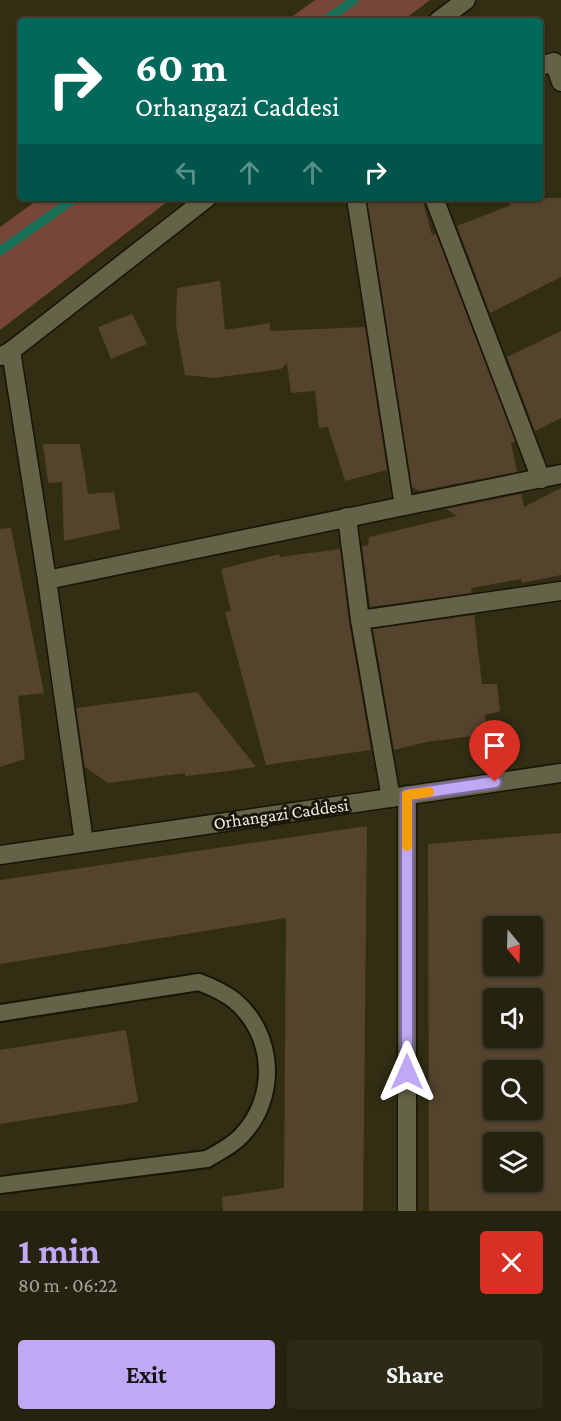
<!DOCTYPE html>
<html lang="en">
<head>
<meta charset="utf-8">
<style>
  body { margin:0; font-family:"Crimson Pro",serif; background:#2d2a18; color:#f1f3f6; height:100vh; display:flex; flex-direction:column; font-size:22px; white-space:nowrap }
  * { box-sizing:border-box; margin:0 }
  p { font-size:20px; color:#a3a49e }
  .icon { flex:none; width:33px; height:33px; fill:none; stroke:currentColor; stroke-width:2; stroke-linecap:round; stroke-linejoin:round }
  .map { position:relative; height:1211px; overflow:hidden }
  .drawer { display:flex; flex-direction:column; background:#25220f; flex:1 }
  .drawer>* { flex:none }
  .hud { position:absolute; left:18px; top:18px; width:525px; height:183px; border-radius:6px; box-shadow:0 2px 4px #0004,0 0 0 2px #423f2f; background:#00695c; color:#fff; overflow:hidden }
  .needle { width:39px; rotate:161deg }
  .fabs { position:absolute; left:483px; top:916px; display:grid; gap:12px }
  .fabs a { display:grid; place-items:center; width:60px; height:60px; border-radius:6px; background:#25220f; box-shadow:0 2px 4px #0004,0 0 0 2px #423f2f; font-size:30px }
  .pin { position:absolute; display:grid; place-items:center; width:51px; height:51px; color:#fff; margin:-62px -26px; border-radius:50% 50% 50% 0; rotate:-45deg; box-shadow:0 0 6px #0007 }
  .pin .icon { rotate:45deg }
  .me { position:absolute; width:66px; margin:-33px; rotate:0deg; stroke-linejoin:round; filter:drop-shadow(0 0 4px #0008) }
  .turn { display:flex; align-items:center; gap:21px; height:126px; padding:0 18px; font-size:27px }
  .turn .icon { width:78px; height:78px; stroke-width:2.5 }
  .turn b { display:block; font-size:42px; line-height:51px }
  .lanes { display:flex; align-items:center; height:57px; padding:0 18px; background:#0003; justify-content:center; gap:30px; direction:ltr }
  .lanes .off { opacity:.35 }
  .round { display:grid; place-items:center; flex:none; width:63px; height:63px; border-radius:6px; background:#2d2a18 }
  .head { display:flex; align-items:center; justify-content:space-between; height:102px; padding:0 18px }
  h1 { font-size:36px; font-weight:700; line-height:45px; color:#c0a8f4 }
  .cta { display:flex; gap:12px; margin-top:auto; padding:12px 18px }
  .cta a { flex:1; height:69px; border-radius:6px; background:#c0a8f4; color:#111; font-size:24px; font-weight:700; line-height:69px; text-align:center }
  .cta a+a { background:#2d2a18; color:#f1f3f6 }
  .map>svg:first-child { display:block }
  .green { fill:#764739 }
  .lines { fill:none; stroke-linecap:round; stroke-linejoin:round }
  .stream { stroke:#197059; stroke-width:9 }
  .building { fill:#55432d; fill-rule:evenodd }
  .lane-casing { stroke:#191600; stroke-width:20 }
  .street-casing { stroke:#191600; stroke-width:21 }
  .secondary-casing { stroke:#191600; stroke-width:21 }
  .lane { stroke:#656347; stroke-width:16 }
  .street { stroke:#656347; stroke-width:18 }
  .secondary { stroke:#656347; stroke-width:18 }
  .route-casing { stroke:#7d6d9f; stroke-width:15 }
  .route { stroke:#c0a8f4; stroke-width:10 }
  .slow { stroke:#f59e0b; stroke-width:10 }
  .labels { text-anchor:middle; stroke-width:6; stroke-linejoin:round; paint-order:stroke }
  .street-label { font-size:18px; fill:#eeeddd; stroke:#17160b }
</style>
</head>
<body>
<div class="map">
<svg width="561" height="1211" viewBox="0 0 561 1211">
  <rect width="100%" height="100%" fill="#312e14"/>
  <g class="green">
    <polygon points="315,0 430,0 402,21 286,21"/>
    <polygon points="40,198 172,198 0,330 0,227"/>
  </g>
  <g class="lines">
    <g class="stream">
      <polyline points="324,21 354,0"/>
      <polyline points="0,251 75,198"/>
    </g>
  </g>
  <g class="building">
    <polygon points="367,198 422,198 432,235 436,234 515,441 511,443 517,472 419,491 412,487"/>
    <polygon points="508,198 561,198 561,277 490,313 457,226 511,205"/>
    <polygon points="220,281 225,330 270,323 270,331 365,327 387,470 345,481 328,427 319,428 315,391 291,393 287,363 281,369 214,378 185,375 176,325 177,288"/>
    <polygon points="132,314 147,344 111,359 98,327"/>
    <polygon points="561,331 561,418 535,431 507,357"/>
    <polygon points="43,444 80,444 88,494 114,492 120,529 64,541 62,482 48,483"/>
    <polygon points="561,488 561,575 522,583 521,579 471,588 472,593 370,607 362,546 368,545 369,537 457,516 446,509 521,494 524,507"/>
    <polygon points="11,528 44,693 18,696 25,759 0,767 0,529"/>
    <polygon points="340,549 349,622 371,750 266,765 225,612 231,611 221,569 279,554 280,557"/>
    <polygon points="474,615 482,684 497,684 500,711 485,715 488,734 426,742 394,750 373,629"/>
    <polygon points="197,692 256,767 221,772 185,776 185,773 108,783 85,767 76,708"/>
    <polygon points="367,826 363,1211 223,1211 222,1197 284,1188 286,918 0,964 0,880"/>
    <path d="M561,833V1211H429L428,844ZM494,927H532V966H494ZM494,999H532V1038H494ZM494,1071H532V1110H494ZM494,1143H532V1182H494Z"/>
    <polygon points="126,1030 138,1102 0,1124 0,1050"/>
  </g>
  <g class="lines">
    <g class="lane-casing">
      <path id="lane" d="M0,1013L199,982C212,987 224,992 235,1001C275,1035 278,1098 241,1136C232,1146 219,1152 207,1159L0,1185"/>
    </g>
    <g class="street-casing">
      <g id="street">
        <polyline points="438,21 466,0"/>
        <polyline points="540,66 554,62 561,82"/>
        <polyline points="434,198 541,479"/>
        <polyline points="11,351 47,580 84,842"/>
        <polyline points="2,356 11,351 207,198"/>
        <polyline points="404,506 561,474"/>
        <polyline points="347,517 360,620"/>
        <polyline points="47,580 404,506 356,198"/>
        <polyline points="407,795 407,1211"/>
        <polyline points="391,798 360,620 561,591"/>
      </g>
    </g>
    <g class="secondary-casing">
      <polyline id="secondary" points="0,855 561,773"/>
    </g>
    <use href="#lane" class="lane"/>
    <use href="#street" class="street"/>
    <use href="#secondary" class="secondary"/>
  </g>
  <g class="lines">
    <g class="route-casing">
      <polyline id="route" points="407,1072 407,795 495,782"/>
    </g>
    <use href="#route" class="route"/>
    <polyline class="slow" points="407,846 407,795 429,792"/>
  </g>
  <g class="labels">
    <g class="street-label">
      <text transform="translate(281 814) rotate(-8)" y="6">Orhangazi Caddesi</text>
    </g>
  </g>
</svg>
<div class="fabs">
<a><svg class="needle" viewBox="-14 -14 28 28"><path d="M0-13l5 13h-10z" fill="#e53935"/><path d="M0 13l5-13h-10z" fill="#a3a49e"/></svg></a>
<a><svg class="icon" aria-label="sound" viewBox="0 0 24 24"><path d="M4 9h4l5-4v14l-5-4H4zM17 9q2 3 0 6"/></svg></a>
<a><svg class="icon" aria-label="search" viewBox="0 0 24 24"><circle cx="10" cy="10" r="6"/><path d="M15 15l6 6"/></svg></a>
<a><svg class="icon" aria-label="layers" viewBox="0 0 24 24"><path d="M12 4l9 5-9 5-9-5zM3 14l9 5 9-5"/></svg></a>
</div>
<div class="pin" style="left:495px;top:782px;background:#d93025"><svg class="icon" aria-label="arrive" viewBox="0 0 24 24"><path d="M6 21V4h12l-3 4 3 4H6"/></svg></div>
<svg class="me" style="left:407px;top:1072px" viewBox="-20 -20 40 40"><path d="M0-17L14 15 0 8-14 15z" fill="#c0a8f4" stroke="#fff" stroke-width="4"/></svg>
<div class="hud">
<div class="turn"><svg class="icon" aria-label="right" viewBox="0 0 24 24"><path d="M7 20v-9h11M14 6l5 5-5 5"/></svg><div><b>60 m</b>Orhangazi Caddesi</div></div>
<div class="lanes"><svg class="icon off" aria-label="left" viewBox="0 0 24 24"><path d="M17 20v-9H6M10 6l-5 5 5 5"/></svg><svg class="icon off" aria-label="ahead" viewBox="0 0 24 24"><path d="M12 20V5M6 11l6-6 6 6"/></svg><svg class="icon off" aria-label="ahead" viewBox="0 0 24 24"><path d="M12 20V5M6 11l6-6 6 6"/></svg><svg class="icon" aria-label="right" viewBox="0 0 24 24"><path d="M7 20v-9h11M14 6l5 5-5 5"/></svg></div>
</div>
</div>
<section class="drawer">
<div class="head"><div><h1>1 min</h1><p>80 m · 06:22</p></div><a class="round" style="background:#d93025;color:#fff"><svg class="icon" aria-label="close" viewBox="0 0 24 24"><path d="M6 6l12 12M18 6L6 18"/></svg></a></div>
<div class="cta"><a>Exit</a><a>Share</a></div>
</section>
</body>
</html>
